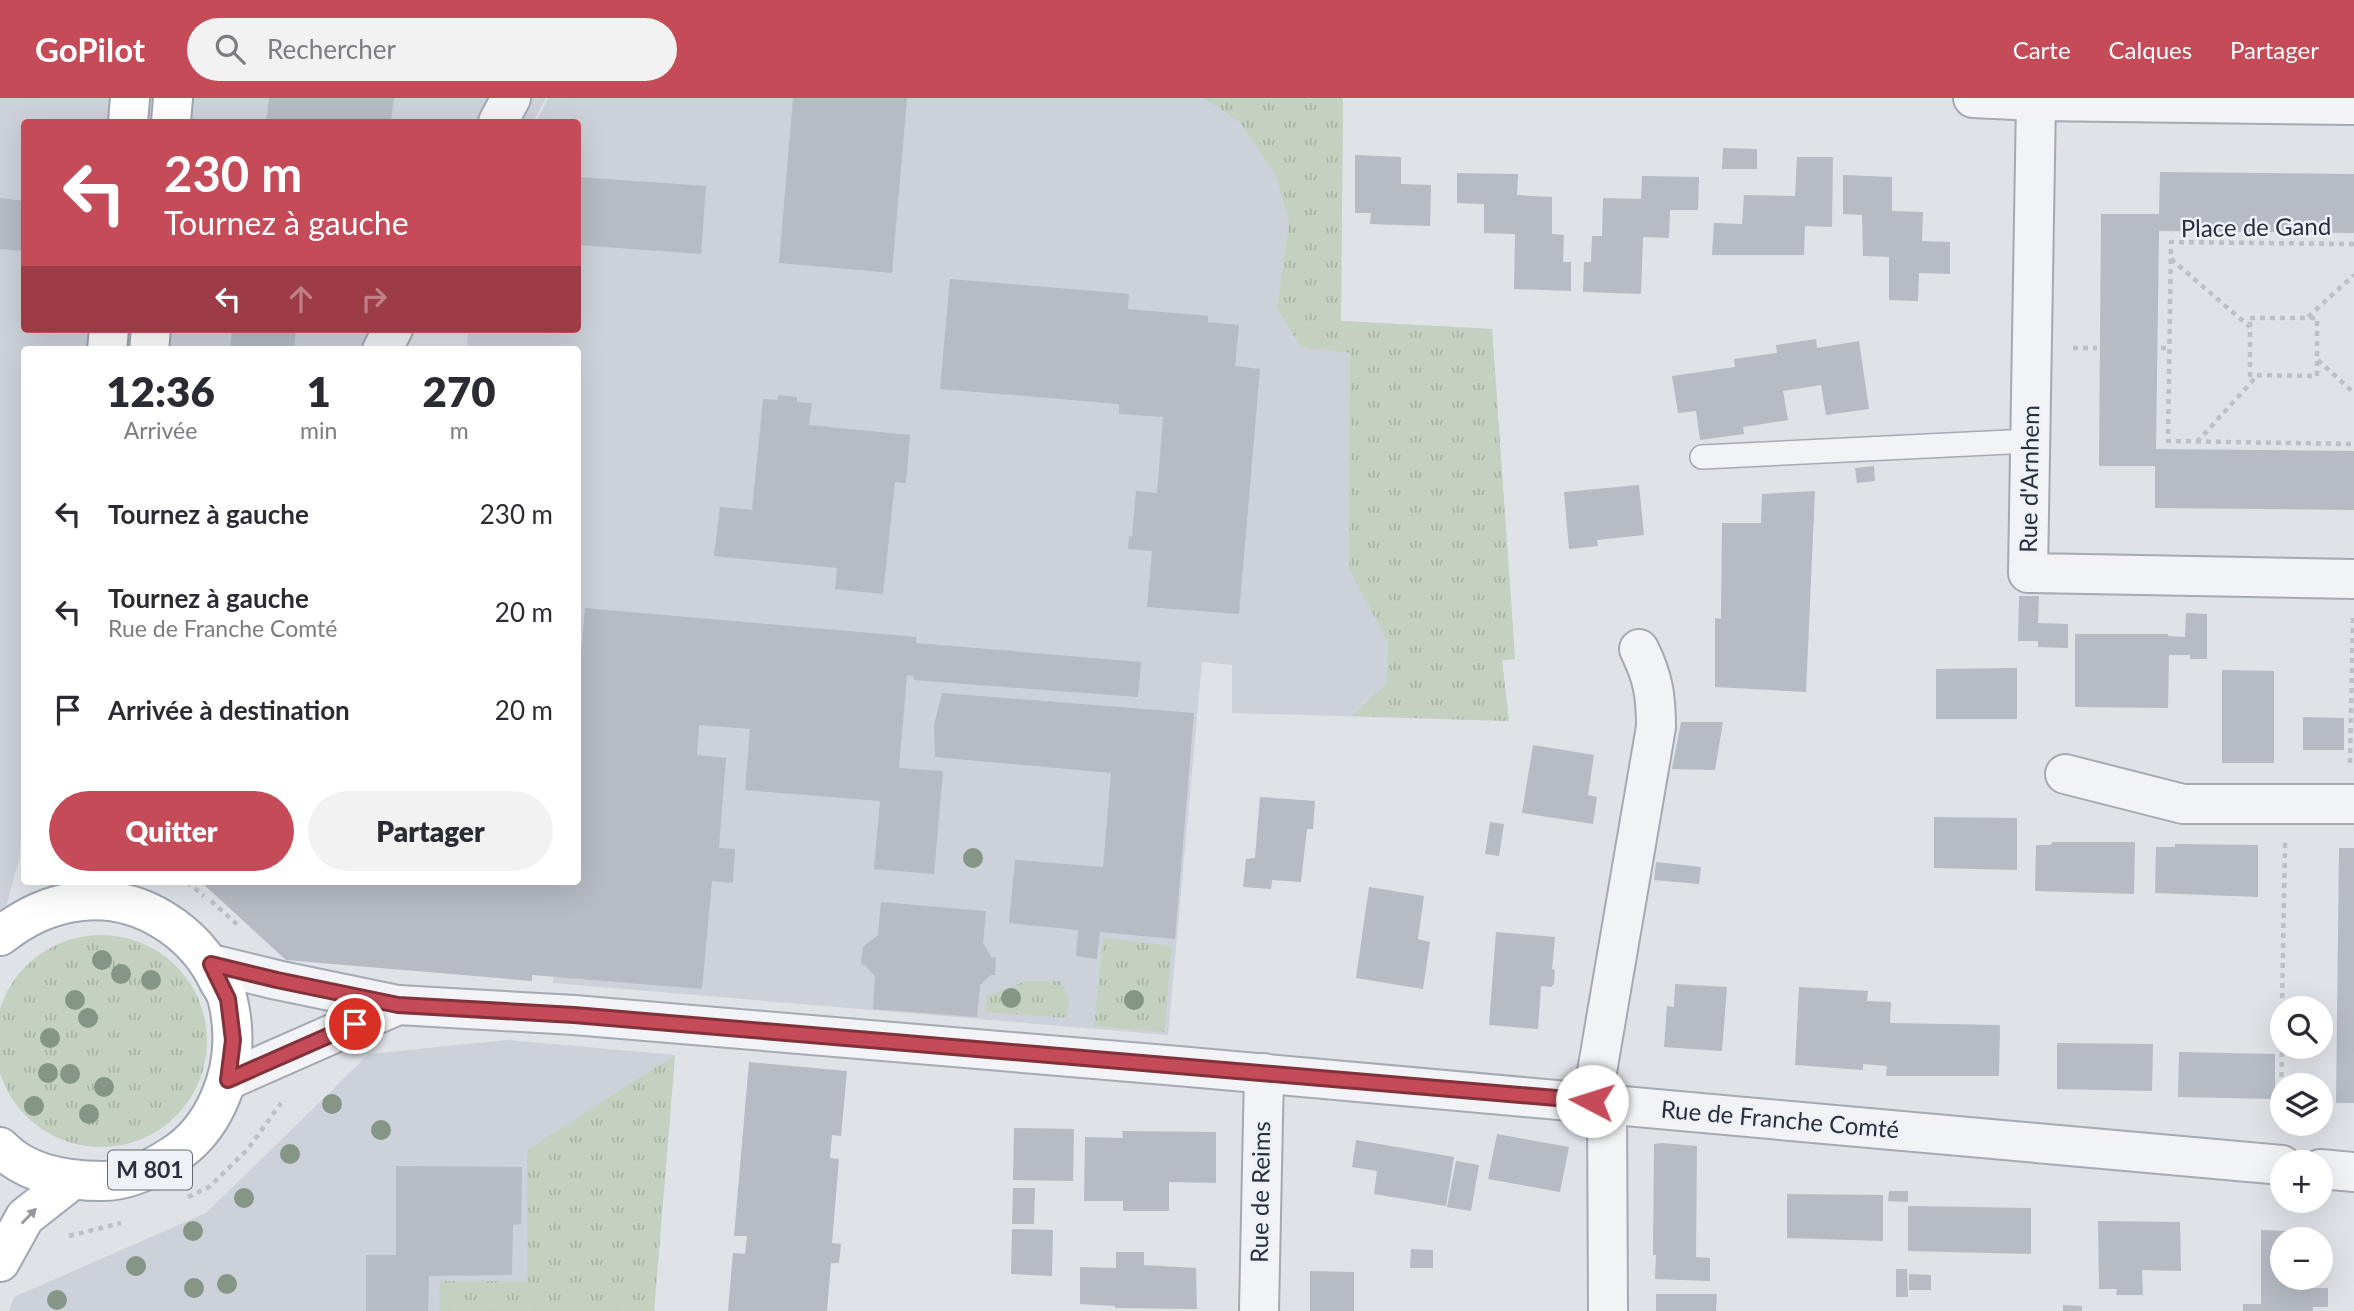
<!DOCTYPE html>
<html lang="fr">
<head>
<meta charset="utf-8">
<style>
  body { margin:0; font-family:Lato,sans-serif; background:#f2f2f3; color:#2b2b33; height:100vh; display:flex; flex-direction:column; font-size:26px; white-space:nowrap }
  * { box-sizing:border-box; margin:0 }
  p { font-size:23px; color:#7c7c81 }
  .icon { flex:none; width:38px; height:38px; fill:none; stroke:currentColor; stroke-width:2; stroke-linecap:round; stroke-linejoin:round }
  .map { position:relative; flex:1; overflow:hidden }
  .side { position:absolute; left:21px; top:248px; width:560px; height:539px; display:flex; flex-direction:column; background:#fff; border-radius:7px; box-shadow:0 7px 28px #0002 }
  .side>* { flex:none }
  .top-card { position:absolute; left:21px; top:21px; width:560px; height:214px; border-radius:7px; box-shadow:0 7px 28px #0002; background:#c54b58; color:#fff; overflow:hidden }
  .buttons { position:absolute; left:2270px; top:898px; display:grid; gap:14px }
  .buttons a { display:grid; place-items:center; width:63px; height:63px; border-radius:50%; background:#fff; box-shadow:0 7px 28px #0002; font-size:35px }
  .pin { position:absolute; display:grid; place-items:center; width:60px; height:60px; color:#fff; margin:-30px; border:4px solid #fff; border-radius:50%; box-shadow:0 2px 7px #0007 }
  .me { position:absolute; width:77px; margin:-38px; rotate:275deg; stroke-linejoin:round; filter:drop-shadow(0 0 5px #0008) }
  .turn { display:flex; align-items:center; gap:24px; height:147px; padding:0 28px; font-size:32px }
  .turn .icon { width:91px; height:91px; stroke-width:2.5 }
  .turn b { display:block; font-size:49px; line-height:60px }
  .lanes { display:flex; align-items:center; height:66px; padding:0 28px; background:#0003; justify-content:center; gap:35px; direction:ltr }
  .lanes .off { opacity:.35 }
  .eta { display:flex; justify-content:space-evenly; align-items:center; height:119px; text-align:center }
  .eta b { font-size:42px; font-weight:800; line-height:49px }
  .primary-button { display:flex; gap:14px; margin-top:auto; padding:14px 28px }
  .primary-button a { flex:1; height:80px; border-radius:42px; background:#c54b58; color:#fff; font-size:28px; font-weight:800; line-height:80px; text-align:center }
  .primary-button a+a { background:#f2f2f3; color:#2b2b33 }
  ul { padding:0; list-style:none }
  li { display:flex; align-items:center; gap:21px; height:98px; padding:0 28px }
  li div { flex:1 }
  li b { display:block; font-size:26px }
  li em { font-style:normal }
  header { display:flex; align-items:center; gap:42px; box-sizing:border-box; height:98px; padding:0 35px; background:#c54b58; color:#fff }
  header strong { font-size:33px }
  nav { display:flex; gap:38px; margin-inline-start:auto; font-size:24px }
  .search { width:490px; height:63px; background:#f2f2f3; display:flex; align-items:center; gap:18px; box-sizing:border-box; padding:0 24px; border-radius:38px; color:#7c7c81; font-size:26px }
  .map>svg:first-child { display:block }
  .built { fill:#cdd1d9 }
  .grass { fill:url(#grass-tufts) }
  .building { fill:#b6bbc4 }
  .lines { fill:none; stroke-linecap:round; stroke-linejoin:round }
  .lane-casing { stroke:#a5a9b1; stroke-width:26 }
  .street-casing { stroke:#a5a9b1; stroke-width:42 }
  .primary-casing { stroke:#9fa6b2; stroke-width:42 }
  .path { stroke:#bdc0c6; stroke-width:4.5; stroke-dasharray:5 5; stroke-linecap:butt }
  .lane { stroke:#f1f3f6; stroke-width:23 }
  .street { stroke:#f1f3f6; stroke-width:38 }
  .primary { stroke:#fff; stroke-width:38 }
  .tree { fill:#859686 }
  .oneway { fill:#94979e }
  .route-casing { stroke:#803139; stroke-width:18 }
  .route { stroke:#c54b58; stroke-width:12 }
  .labels { text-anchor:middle; stroke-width:5; stroke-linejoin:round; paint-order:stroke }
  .shield { fill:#eef1f5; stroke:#646974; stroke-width:2 }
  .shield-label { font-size:23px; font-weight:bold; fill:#292f3d }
  .street-label { font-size:24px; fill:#292f3d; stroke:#eef1f5 }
</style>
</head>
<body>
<header>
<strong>GoPilot</strong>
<div class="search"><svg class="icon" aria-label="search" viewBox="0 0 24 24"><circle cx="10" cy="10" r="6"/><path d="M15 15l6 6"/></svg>Rechercher</div>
<nav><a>Carte</a><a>Calques</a><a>Partager</a></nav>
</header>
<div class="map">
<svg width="2354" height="1213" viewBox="0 0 2354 1213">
  <defs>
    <pattern id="grass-tufts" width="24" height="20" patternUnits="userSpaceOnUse" patternTransform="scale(1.75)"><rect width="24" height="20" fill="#c4d1c0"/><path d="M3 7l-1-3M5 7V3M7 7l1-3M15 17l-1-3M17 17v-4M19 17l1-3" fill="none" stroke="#a8b4a6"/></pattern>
  </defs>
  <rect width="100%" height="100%" fill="#dfe2e7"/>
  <g class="built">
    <polygon points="0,0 546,0 533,24 24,24 24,231 410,231 395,252 24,252 24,707 19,761 0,832"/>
    <polygon points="548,0 1343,0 1341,223 1492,231 1515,561 1502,562 1509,623 1232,615 1232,567 1202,564 1168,937 553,885 562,784 578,784 578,252 467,252 468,231 578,231 578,24 536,24"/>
    <polygon points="507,942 675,957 654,1213 9,1213 14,1199 206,1115 369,956"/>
  </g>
  <g class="grass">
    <polygon points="1203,0 1343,0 1341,223 1492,231 1515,561 1502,562 1509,623 1352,618 1387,585 1388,544 1349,471 1350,255 1301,249 1277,210 1289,125 1277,80 1240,24"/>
    <circle cx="101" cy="943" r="106"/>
    <polygon points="1103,840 1172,848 1164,934 1094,928"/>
    <polygon points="1026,883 1060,883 1069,899 1067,920 985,914 987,898"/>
    <polygon points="675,957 654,1213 439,1213 440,1183 527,1183 527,1052"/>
  </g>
  <g class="building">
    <polygon points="269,0 394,0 391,24 266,24"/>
    <polygon points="793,0 907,0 892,175 779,165"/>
    <polygon points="1723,50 1757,51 1757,71 1722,71"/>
    <polygon points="1355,57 1401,59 1401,86 1431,87 1430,128 1370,126 1371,115 1355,115"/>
    <polygon points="1797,59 1833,59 1832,129 1805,128 1804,157 1712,157 1714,125 1742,126 1744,97 1795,98"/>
    <polygon points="2160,74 2354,76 2354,135 2159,133 2156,351 2354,353 2354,412 2155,410 2155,368 2099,368 2101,116 2159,116"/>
    <polygon points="1457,75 1518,76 1517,97 1552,99 1552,136 1564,137 1563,164 1571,164 1571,193 1514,191 1515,136 1484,135 1484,106 1457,105"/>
    <polygon points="1843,77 1892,79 1892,113 1923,114 1922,143 1950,144 1950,176 1919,175 1918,203 1889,202 1889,159 1863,158 1862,117 1843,116"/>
    <polygon points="1642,78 1699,79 1698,112 1670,112 1669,140 1643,139 1641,196 1583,194 1584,164 1591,164 1592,138 1602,138 1603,100 1641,101"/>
    <polygon points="578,79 706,88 701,156 578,147"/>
    <polygon points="0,100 24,103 24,153 0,151"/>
    <polygon points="950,181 1129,196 1128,211 1208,218 1208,224 1239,227 1235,268 1260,271 1239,516 1147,509 1152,453 1128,451 1129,438 1132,439 1136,393 1157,395 1163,319 1119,316 1119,306 940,291"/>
    <polygon points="232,231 296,231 294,252 230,252"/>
    <polygon points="1816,241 1817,250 1859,243 1869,311 1826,317 1821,287 1783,293 1788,322 1743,329 1744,336 1700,342 1696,313 1678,315 1672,278 1735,269 1734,261 1777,255 1776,247"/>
    <polygon points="778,297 797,299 797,304 812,305 809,327 910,337 906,385 895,384 883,496 835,491 837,470 714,458 720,409 752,412 763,301 778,302"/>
    <polygon points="1874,368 1875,383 1857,385 1855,370"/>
    <polygon points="1639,387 1644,437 1597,442 1598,448 1569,451 1564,394"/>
    <polygon points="1815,393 1806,594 1715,589 1715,520 1721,521 1722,425 1761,425 1762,396"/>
    <polygon points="2019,498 2039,498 2038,525 2068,526 2068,550 2038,549 2038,543 2018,543"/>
    <polygon points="585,510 917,539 916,545 1141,564 1138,599 914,582 913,578 907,577 899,670 943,673 934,776 874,771 880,703 745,692 750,631 699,627 697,657 726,660 719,750 735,751 733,785 712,783 702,891 532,877 532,883 286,862 201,784 578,784 578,589"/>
    <polygon points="2186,515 2207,516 2207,561 2190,561 2190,557 2169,557 2168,610 2075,609 2075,536 2168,536 2168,538 2185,539"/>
    <polygon points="2017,570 2017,621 1936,621 1936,571"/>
    <polygon points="2222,572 2274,573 2274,665 2222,665"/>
    <polygon points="942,595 1194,615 1175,841 1100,834 1097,861 1076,858 1078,832 1009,825 1015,762 1103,769 1111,675 935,659 934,627"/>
    <polygon points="2303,619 2344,620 2344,652 2303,652"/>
    <polygon points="1681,624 1723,624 1715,672 1672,671"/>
    <polygon points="1533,647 1594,657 1588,697 1597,699 1593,726 1522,715"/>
    <polygon points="1260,699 1315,703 1313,731 1307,731 1301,784 1272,782 1271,791 1243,789 1246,761 1255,760"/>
    <polygon points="1934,719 2017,720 2017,772 1934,770"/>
    <polygon points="1490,724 1504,726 1499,758 1485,756"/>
    <polygon points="2052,744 2135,744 2134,796 2035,793 2036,747 2051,747"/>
    <polygon points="2175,746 2258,747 2258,799 2155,795 2156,749 2175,749"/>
    <polygon points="2339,750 2354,750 2354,1005 2336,1005"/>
    <polygon points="1656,764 1701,769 1699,786 1654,782"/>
    <polygon points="1369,789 1424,798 1418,841 1430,844 1423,891 1356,880"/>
    <polygon points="881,804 986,813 983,845 992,860 996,859 995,877 991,877 980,887 977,919 873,911 875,878 865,867 861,866 863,849 878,837"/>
    <polygon points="1496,834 1555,839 1552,871 1555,872 1554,886 1551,889 1541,888 1538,931 1489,927"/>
    <polygon points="1675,886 1727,889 1722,953 1664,949 1667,908 1674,909"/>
    <polygon points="1799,889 1868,893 1867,903 1891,904 1890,925 2000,927 1999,978 1886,978 1887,968 1863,966 1863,972 1795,967"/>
    <polygon points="2057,945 2153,946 2152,993 2057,991"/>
    <polygon points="2179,954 2275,956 2275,1001 2178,999"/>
    <polygon points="749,964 847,973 841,1038 832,1037 830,1060 839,1061 832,1145 841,1146 839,1165 831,1165 827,1213 728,1213 733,1155 745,1156 747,1138 734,1138"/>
    <polygon points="1014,1030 1074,1031 1073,1083 1013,1082"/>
    <polygon points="1122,1033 1216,1034 1216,1085 1169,1084 1169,1113 1123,1113 1123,1103 1084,1103 1085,1039 1123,1040"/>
    <polygon points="1497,1036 1569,1049 1560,1094 1488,1081"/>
    <polygon points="1356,1042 1454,1059 1446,1108 1374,1096 1377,1073 1352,1069"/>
    <polygon points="1662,1045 1697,1048 1696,1159 1710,1160 1710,1183 1655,1181 1656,1157 1653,1157 1654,1046"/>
    <polygon points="1456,1063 1479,1067 1471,1113 1447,1109"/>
    <polygon points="396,1068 522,1069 521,1126 513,1127 512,1177 429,1178 428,1213 366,1213 366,1157 396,1157"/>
    <polygon points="1013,1090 1035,1090 1034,1126 1012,1126"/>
    <polygon points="1889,1093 1908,1093 1908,1104 1888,1103"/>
    <polygon points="1787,1096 1883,1097 1883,1143 1787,1140"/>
    <polygon points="1908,1108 2031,1110 2031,1156 1908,1153"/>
    <polygon points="2098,1123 2180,1124 2181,1173 2142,1172 2143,1197 2116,1197 2117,1191 2099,1191"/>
    <polygon points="1012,1131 1053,1132 1052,1178 1011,1176"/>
    <polygon points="2261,1132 2311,1134 2311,1141 2282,1141 2282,1180 2311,1180 2311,1190 2328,1190 2328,1209 2313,1209 2313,1213 2243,1213 2243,1206 2261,1206"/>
    <polygon points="1411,1151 1433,1152 1433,1170 1410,1170"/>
    <polygon points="1116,1154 1144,1154 1144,1167 1196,1170 1197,1211 1115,1210 1115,1208 1080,1206 1080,1169 1116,1170"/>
    <polygon points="1896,1171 1907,1171 1908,1199 1896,1199"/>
    <polygon points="1310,1173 1354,1174 1354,1213 1310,1213"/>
    <polygon points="1909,1176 1931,1177 1931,1192 1909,1192"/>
    <polygon points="1656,1196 1717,1196 1716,1213 1656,1213"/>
    <polygon points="2063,1207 2082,1208 2082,1213 2063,1213"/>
  </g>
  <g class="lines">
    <g class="lane-casing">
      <polyline id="lane" points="1702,359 2030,343"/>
    </g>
    <g class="street-casing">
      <g id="street">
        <polyline points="1973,0 2036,3 2354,7"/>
        <polyline points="2036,3 2028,475 2354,481"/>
        <polyline points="498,24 511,0"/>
        <polyline points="382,252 393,231"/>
        <polyline points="2065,676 2183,706 2354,706"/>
        <polyline points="211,866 277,882 398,907 574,917 1178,968 2282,1067"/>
        <polyline points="228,982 398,907"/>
        <path d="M1592,1003L1656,629C1656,598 1653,579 1639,551"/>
        <polyline points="1607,1005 1608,1213"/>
        <polyline points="2320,1071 2354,1074"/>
        <polyline points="1259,1213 1264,975"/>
      </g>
    </g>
    <g class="primary-casing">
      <g id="primary">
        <polyline points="128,24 130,0"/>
        <polyline points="171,24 173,0"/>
        <polyline points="107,252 109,231"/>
        <polyline points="149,252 151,231"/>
        <path d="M0,838C25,819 50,806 82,803C140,797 195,833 219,884C223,890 227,897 228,903C236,937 233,971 219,1002C209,1025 193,1045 172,1058C152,1071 128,1083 103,1083C67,1083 26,1077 0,1049"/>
        <polyline points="0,1164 25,1119 71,1083"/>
      </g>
    </g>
    <g class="path">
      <polyline points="2354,146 2171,144 2168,343 2354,346"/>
      <polyline points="2171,161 2250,229"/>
      <polyline points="2308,219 2354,177"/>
      <polygon points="2250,220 2317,220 2317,278 2250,277"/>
      <polyline points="2073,250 2097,250"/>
      <polyline points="2161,250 2169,250"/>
      <polyline points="2318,262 2354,295"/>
      <polyline points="2197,344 2257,278"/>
      <polyline points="2350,665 2353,520"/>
      <polyline points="187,784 204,798"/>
      <polyline points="211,803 241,830"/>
      <polyline points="2282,910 2285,745"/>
      <polyline points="2281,1029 2282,935"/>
      <polyline points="188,1099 209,1089 248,1051 281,1005"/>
      <polyline points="69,1138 121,1125"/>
    </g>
    <use href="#lane" class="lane"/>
    <use href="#street" class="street"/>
    <use href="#primary" class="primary"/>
  </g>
  <g class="tree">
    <circle cx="973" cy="760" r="10"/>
    <circle cx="102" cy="862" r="10"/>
    <circle cx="121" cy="876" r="10"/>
    <circle cx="151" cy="882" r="10"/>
    <circle cx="1011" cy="900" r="10"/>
    <circle cx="75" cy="902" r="10"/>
    <circle cx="1134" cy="902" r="10"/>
    <circle cx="88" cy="920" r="10"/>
    <circle cx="50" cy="940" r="10"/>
    <circle cx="48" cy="975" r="10"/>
    <circle cx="70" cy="976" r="10"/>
    <circle cx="104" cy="989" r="10"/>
    <circle cx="332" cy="1006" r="10"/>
    <circle cx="34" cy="1008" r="10"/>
    <circle cx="89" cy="1016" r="10"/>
    <circle cx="381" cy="1032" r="10"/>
    <circle cx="290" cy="1056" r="10"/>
    <circle cx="244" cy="1100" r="10"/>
    <circle cx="193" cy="1133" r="10"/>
    <circle cx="136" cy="1168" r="10"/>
    <circle cx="227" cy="1186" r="10"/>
    <circle cx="194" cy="1190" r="10"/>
    <circle cx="57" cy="1202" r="10"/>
  </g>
  <defs><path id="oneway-solid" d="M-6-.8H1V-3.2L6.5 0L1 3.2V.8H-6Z" transform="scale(1.75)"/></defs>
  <use class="oneway" href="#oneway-solid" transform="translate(29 1118) rotate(-46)"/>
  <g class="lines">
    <g class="route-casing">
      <polyline id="route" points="355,926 228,982 233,942 228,901 211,866 277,882 398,907 574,917 1592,1003"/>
    </g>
    <use href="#route" class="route"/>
  </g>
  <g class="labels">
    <rect class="shield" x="108" y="1052.5" width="84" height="39" rx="5"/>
    <g class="shield-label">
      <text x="150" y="1080">M 801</text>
    </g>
    <g class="street-label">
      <text transform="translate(2256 130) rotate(-1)" y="8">Place de Gand</text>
      <text transform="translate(2030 381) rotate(-89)" y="8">Rue d'Arnhem</text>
      <text transform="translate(1780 1022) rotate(5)" y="8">Rue de Franche Comté</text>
      <text transform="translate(1261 1094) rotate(-89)" y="8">Rue de Reims</text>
    </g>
  </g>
</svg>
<div class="buttons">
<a><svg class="icon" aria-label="search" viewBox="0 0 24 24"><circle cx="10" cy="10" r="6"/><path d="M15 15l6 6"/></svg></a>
<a><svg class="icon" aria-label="layers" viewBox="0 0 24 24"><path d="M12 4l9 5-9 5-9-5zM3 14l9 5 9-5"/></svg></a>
<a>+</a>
<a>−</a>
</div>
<div class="pin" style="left:355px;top:926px;background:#d93025"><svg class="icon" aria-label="arrive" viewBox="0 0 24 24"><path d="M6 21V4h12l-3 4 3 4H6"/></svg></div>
<svg class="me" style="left:1592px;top:1003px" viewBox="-20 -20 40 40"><circle r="19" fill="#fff"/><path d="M0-13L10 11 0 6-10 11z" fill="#c54b58"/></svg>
<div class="top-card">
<div class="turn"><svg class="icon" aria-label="left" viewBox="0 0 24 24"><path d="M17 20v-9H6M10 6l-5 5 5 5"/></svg><div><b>230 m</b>Tournez à gauche</div></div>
<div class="lanes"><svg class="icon" aria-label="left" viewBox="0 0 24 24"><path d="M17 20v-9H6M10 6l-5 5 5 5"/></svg><svg class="icon off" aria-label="ahead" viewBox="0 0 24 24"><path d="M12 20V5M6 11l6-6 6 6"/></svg><svg class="icon off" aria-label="right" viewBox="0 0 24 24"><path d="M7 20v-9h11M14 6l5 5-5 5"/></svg></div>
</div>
<section class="side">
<div class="eta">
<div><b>12:36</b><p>Arrivée</p></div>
<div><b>1</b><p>min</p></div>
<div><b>270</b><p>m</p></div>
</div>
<ul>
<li><svg class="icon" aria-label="left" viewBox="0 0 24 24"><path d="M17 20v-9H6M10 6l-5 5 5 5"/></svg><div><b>Tournez à gauche</b></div><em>230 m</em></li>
<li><svg class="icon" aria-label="left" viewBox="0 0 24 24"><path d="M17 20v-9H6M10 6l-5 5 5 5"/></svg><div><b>Tournez à gauche</b><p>Rue de Franche Comté</p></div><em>20 m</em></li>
<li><svg class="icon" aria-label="arrive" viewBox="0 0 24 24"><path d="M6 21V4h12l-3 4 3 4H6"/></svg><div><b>Arrivée à destination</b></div><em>20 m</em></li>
</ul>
<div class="primary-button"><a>Quitter</a><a>Partager</a></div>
</section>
</div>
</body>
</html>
